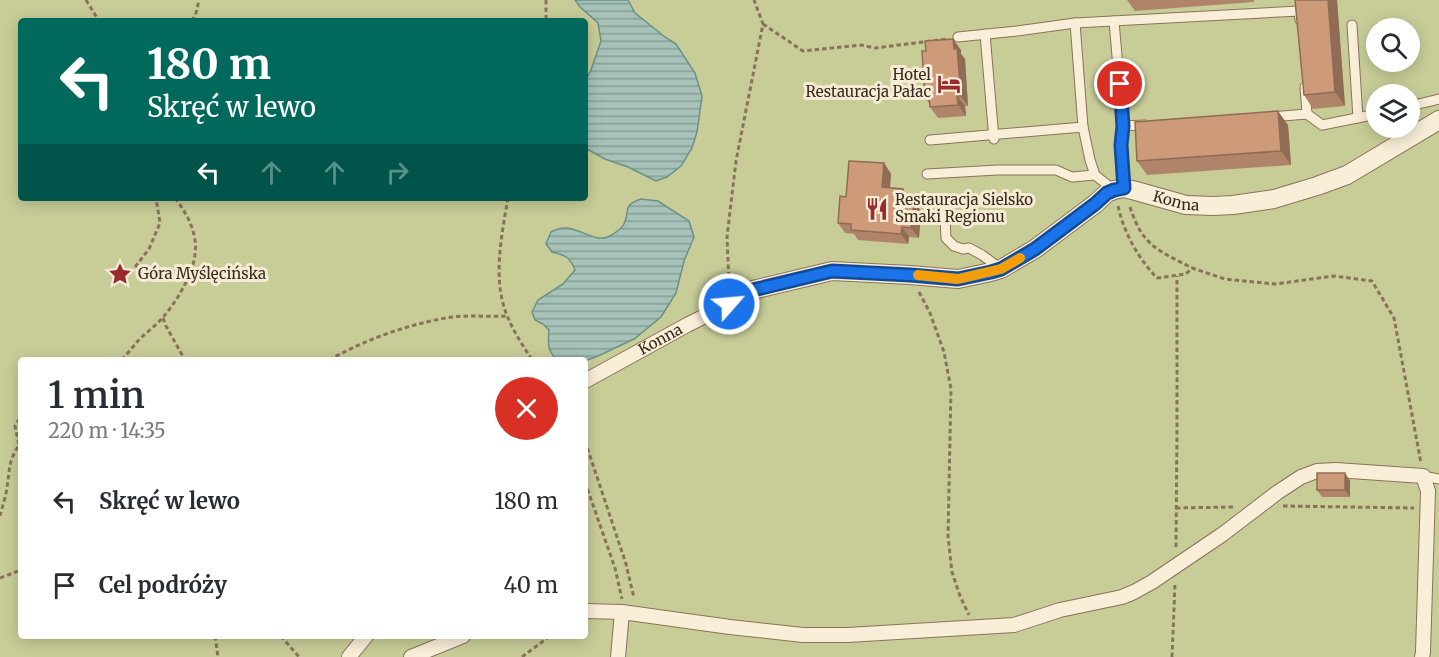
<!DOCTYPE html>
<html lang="pl">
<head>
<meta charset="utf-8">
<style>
  body { margin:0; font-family:Merriweather,serif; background:#f2f2f3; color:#2b2b33; height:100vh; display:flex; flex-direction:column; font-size:22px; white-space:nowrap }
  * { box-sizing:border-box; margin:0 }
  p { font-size:20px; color:#7c7c81 }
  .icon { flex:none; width:33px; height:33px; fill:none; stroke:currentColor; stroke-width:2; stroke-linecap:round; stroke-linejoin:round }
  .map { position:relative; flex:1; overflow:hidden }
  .side { position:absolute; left:18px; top:357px; width:570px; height:282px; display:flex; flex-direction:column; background:#fff; border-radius:6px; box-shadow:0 3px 15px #0003 }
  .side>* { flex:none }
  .top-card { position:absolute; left:18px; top:18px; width:570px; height:183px; border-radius:6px; box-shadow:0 3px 15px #0003; background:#00695c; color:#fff; overflow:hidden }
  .buttons { position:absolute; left:1366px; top:18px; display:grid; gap:12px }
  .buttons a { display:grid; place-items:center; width:54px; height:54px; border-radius:50%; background:#fff; box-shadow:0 3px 15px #0003; font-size:30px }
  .pin { position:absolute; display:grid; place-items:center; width:51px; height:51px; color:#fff; margin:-26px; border:3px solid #fff; border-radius:50%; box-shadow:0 2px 6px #0007 }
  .me { position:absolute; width:66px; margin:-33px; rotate:63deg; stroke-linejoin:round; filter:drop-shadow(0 0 4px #0008) }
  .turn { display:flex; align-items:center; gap:21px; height:126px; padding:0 30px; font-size:27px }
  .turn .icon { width:78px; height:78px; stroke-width:2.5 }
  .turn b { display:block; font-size:42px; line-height:51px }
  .lanes { display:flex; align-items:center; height:57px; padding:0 30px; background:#0003; justify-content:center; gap:30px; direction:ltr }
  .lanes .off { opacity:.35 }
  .round { display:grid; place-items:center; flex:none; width:63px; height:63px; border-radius:32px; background:#f2f2f3 }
  .overview { display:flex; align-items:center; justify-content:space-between; height:102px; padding:0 30px }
  h1 { font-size:36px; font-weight:600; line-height:45px }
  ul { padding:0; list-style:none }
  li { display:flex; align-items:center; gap:18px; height:84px; padding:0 30px }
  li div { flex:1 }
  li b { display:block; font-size:22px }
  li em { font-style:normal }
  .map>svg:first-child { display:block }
  .green { fill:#c8cd98; fill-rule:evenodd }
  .water { fill:url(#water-rules); stroke:#6d9086; stroke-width:1.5 }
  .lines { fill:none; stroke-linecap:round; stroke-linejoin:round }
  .service-casing { stroke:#8a725a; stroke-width:11 }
  .pedestrian-casing { stroke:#8a725a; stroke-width:16 }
  .minor-casing { stroke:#8a725a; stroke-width:20 }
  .path { stroke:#8a725a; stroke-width:3; stroke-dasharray:4.5 3; stroke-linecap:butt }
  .service { stroke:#f9eed8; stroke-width:9 }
  .pedestrian { stroke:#f9eed8; stroke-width:14 }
  .minor { stroke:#f9eed8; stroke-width:18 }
  .wall { fill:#b08469 }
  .shaded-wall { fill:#906c55 }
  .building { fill:#cd9a7a; stroke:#906c55; stroke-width:1.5 }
  .route-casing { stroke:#114b97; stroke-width:15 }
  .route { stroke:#1a73e8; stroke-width:10 }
  .slow { stroke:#f59e0b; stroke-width:10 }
  .labels { text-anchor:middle; stroke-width:6; stroke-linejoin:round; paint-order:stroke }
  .poi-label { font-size:15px; fill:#392b1e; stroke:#f6ebd4; text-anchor:start }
  .street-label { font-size:15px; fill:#392b1e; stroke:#f6ebd4 }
</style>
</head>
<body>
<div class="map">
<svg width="1439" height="657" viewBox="0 0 1439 657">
  <defs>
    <pattern id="water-rules" width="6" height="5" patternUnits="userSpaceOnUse" patternTransform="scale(1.5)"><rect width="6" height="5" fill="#a6c2b9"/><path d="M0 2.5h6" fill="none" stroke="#889e96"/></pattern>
  </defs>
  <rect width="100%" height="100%" fill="#efe1c4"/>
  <path class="green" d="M0,0H1439V657H0ZM21,21H585V198H21ZM1377,28H1410V62H1377ZM1377,94H1410V128H1377ZM21,360H585V636H21Z"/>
  <g class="water">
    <polygon points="575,0 628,0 635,13 665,37 676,44 695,73 702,96 697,132 692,148 681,166 667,177 656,181 628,167 605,159 585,148 585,81 591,70 601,41 598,23 580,7"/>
    <path d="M641,199L658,201L689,221L694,237L684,261L676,293L661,317L634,339L598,356L585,361L557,360C547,350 548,344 549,330L543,324L535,320L532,312L538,300L563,284L575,270C570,257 565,255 552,252L546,244L551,232C555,230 560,228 564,228C580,227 595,244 610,236C614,234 622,228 624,224C631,210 621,206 641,199Z"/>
  </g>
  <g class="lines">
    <g class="service-casing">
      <g id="service">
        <polyline points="1114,21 1123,126 1145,125"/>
        <polyline points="1352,25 1358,118"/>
        <polyline points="985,34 994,139"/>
        <polyline points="958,37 1017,31 1075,23 1299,11 1300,20"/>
        <polyline points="1410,106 1439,99"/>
        <polyline points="1307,114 1322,125 1377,114"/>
        <polyline points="1270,117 1307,114 1305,87"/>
        <polyline points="1123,126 1121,145 1124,188"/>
        <polyline points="1083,127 1090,160 1095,175"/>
        <polyline points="930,140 1083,127 1075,23"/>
        <polyline points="927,174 997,170 1056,170 1072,177 1095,175 1114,190"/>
        <polyline points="944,200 946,238 954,246 963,249 969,248 982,255 1001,269"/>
        <polyline points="1423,476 1439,479"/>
      </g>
    </g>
    <g class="pedestrian-casing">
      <g id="pedestrian">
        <path id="s1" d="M585,381L687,325L729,304"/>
        <polyline points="585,611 622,612 730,627 803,635 848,635 1014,625 1060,610 1122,597 1134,592 1152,582 1223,534 1278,492 1301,477 1317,471 1336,470 1423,476 1428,491 1423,652 1422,657"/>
        <polyline points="349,657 366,636"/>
        <polyline points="411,657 463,636"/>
        <polyline points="618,657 622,612"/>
      </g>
    </g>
    <g class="minor-casing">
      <g id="minor">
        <path id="s2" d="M729,304L753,290L832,271L910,275L958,279L991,272L1001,269L1035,249L1095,204L1107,193L1114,190L1124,188L1136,191L1186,205L1213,206L1233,205L1274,199L1317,186L1347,175L1439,120"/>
      </g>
    </g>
    <g class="path">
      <polyline points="86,0 99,21"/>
      <polyline points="546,0 546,21"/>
      <polyline points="192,21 196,13 199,0"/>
      <polyline points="763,24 803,51 861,45 875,48 947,39"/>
      <path d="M508,198C502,233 493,275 505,310C511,328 522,344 532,360"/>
      <path d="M1118,206C1124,233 1138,258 1157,278L1186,274L1192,268L1225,279L1275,284L1334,276L1372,281L1394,318L1421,463"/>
      <path d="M1130,207C1143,247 1158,250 1192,268"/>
      <polyline points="135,267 149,249 160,223 156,198"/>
      <polyline points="729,284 727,237 736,161 763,24 754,0"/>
      <polyline points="919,292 930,313 944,352 951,389 948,536 952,572 960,596 969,615"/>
      <polyline points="163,318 166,326 185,360"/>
      <path d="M122,360C127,354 132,348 137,342C145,333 156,326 164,316C177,301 193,274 195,254C198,234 187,213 175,198"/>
      <path d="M329,360C367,339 408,324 452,317C470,315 490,317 508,316"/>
      <polyline points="585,441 626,564 634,598"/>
      <polyline points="585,482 615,568 622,599"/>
      <polyline points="1283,506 1414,508"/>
      <polyline points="1176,508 1234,507"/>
      <path d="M0,516C2,507 6,497 7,487C10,469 8,462 19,445L15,426L21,416"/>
      <polyline points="1176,547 1177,430 1177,276"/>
      <polyline points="0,578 21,570"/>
      <polyline points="215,636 218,657"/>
      <polyline points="281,636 299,657"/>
      <polyline points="522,657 550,636"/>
      <polyline points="1172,657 1175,584"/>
    </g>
    <use href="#service" class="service"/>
    <use href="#pedestrian" class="pedestrian"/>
    <use href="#minor" class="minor"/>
  </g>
  <g class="wall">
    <polygon points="1127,0 1254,0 1254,2 1135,11"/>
    <polygon points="1295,0 1337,0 1345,106 1313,109 1304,95"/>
    <polygon points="961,50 961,54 965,59 968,106 965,106 966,116 938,118 930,107 930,104 925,98"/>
    <polygon points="1288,125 1291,165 1147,175 1137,161"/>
    <polygon points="884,163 891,174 890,188 903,189 910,201 921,211 919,238 909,237 908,244 858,240 854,234 845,233 838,223 846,197"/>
    <polygon points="1345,473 1350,481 1350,497 1322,497 1317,490"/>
  </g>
  <g class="shaded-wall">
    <polygon points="1328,0 1337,0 1345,106 1335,92"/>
    <polygon points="953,39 961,50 961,54 965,59 968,106 961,96"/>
    <polygon points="957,96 965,106 966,116 958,105"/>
    <polygon points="1278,111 1288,125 1291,165 1281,151"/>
    <polygon points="884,163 891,174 889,198 882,187"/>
    <polygon points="903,189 911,199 910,210 902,200"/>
    <polygon points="914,201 921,211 919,238 911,228"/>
    <polygon points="902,227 909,237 908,244 901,234"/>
    <polygon points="1345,473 1350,481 1350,497 1345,490"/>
  </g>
  <g class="building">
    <polygon points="1295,0 1328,0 1335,92 1304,95"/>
    <polygon points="953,39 954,49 957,48 961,96 957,96 958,105 930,107 929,97 925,98 922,51 926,51 925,41"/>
    <polygon points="1278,111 1281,151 1137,161 1135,122"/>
    <polygon points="849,161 884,163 882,187 903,189 902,200 914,201 911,228 902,227 901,234 851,230 851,224 838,223 840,196 846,197"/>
    <rect x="1317" y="473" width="28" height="17"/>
  </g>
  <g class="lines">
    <g class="route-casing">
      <polyline id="route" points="729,304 753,290 832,271 910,275 958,279 991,272 1001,269 1035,249 1095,204 1107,193 1114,190 1124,188 1121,145 1123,126 1120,84"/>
    </g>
    <use href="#route" class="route"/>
    <polyline class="slow" points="918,275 958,279 1001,269 1020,258"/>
  </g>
  <defs>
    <g id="hotel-bare" transform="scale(1.8)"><path d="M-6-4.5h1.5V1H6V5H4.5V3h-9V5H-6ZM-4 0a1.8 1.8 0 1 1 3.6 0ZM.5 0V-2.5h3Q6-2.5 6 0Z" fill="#992a2d" stroke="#f6ebd4" stroke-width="2.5" paint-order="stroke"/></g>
    <g id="restaurant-bare" transform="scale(1.8)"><path d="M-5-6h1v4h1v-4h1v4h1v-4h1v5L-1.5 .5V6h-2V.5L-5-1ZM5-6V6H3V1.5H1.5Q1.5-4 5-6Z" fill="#992a2d" stroke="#f6ebd4" stroke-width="2.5" paint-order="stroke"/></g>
    <g id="sight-bare" transform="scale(1.8)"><path d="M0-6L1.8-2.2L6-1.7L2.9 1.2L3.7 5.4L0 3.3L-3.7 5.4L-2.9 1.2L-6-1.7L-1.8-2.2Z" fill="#992a2d" stroke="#f6ebd4" stroke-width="2.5" paint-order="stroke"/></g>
  </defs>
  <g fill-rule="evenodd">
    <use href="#hotel-bare" x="949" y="84"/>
    <use href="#restaurant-bare" x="877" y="209"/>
    <use href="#sight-bare" x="120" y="274"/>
  </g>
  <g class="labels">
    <g class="poi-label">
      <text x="931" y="80" text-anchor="end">Hotel<tspan x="931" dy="17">Restauracja Pałac</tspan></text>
      <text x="895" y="205">Restauracja Sielsko<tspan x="895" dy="17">Smaki Regionu</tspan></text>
      <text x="138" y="279">Góra Myślęcińska</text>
    </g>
    <g class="street-label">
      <text dy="5" stroke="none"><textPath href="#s2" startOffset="482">Konna</textPath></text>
      <text dy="5" stroke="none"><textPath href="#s1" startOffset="86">Konna</textPath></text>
    </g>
  </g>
</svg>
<div class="buttons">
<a><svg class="icon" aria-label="search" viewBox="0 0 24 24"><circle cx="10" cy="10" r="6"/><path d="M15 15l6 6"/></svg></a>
<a><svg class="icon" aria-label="layers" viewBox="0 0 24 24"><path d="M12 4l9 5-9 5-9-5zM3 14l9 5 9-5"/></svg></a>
</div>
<div class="pin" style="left:1120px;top:84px;background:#d93025"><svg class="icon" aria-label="arrive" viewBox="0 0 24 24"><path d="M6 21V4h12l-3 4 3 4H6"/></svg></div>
<svg class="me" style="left:729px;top:304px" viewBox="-20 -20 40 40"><circle r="17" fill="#1a73e8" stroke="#fff" stroke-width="3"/><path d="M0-11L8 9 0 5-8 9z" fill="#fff"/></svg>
<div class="top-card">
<div class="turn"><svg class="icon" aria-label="left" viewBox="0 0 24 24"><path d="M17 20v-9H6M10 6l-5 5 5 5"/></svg><div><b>180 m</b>Skręć w lewo</div></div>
<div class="lanes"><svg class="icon" aria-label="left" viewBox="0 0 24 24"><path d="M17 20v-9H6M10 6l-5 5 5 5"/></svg><svg class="icon off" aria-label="ahead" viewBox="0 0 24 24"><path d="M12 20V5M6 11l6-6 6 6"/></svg><svg class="icon off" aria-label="ahead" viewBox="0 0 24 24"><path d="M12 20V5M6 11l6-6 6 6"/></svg><svg class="icon off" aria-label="right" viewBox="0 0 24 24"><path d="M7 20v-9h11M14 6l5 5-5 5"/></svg></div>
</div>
<section class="side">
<div class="overview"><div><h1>1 min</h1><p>220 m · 14:35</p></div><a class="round" style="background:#d93025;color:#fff"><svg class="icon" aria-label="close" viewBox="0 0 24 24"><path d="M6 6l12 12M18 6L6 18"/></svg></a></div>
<ul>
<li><svg class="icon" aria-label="left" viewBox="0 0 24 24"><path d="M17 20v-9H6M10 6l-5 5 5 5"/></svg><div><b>Skręć w lewo</b></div><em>180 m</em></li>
<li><svg class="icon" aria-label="arrive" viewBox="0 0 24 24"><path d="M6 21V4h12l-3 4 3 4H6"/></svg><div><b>Cel podróży</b></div><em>40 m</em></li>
</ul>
</section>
</div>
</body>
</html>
